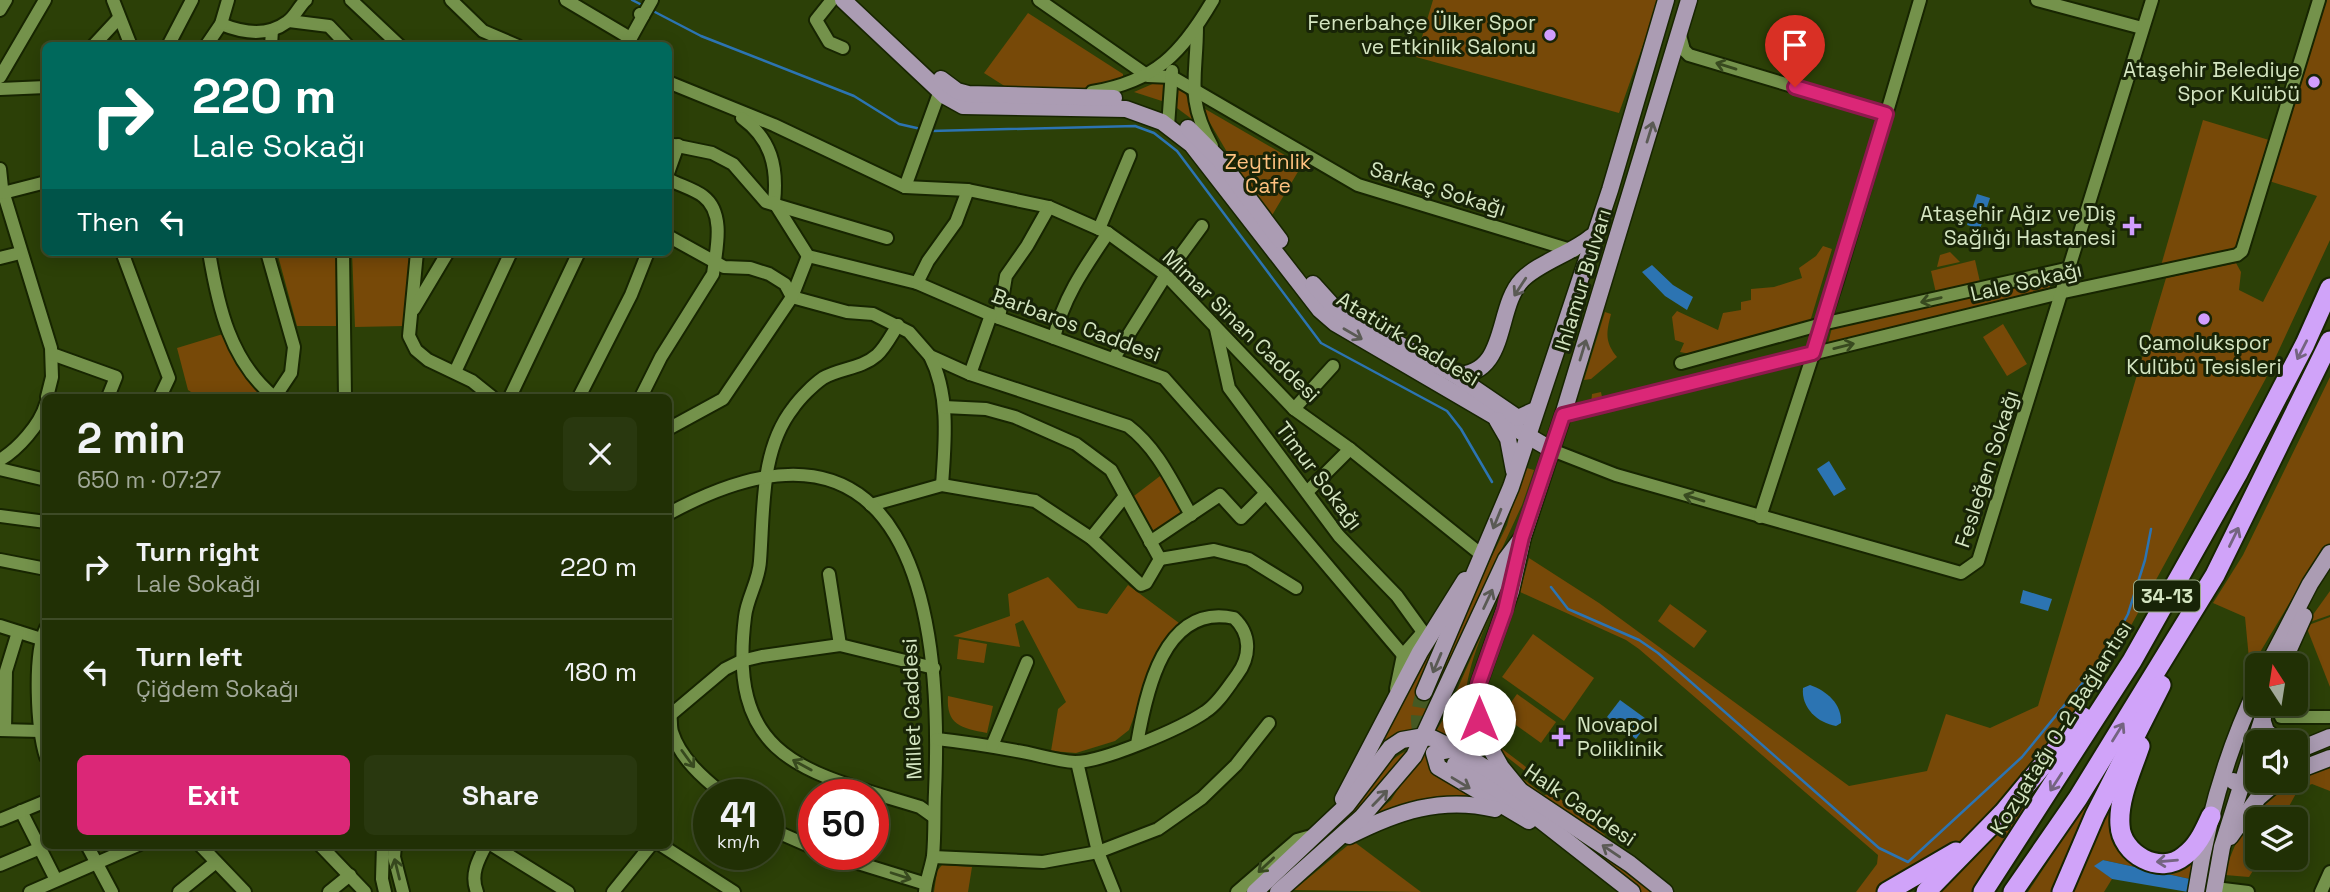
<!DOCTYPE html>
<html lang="en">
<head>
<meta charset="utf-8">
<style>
  body { margin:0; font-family:"Space Grotesk",sans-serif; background:#29380f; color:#f1f3f6; height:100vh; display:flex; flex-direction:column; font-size:26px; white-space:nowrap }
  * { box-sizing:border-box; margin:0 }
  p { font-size:23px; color:#a2a99a }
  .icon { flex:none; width:38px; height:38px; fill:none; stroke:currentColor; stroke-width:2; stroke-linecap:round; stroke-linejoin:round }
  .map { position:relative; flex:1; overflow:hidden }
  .panel { position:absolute; left:42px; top:394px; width:630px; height:455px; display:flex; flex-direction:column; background:#213005; border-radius:10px; box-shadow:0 4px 18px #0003,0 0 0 2px #3e4b27 }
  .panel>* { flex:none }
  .guide { position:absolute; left:42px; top:42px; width:630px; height:214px; border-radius:10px; box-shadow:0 4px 18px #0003,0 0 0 2px #3e4b27; background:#00695c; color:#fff; overflow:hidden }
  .needle { width:46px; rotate:348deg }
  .fabs { position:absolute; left:2245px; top:653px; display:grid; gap:14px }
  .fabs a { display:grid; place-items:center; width:63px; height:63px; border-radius:10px; background:#213005; box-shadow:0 4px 18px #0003,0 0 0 2px #3e4b27; font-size:35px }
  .speed { position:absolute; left:693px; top:779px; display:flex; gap:14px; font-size:35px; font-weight:700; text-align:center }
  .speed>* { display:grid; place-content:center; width:91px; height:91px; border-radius:50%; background:#213005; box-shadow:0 4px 18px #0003,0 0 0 2px #3e4b27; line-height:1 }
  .speed small { font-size:18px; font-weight:400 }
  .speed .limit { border:10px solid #d22; background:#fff; color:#111 }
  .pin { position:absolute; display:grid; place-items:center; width:60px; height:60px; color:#fff; margin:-72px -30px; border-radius:50% 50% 50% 0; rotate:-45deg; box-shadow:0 0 7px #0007 }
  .pin .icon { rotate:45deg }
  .me { position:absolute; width:77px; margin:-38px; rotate:0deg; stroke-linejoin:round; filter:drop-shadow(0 0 5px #0008) }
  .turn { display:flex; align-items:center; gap:24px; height:147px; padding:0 35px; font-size:32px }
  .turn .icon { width:91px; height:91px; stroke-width:2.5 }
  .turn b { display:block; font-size:49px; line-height:60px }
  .then { display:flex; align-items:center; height:66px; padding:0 35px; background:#0003; gap:14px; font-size:26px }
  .round { display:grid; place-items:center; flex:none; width:74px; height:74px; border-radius:10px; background:#29380f }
  .head { display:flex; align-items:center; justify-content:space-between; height:119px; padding:0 35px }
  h1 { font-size:42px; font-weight:700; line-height:52px }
  .button { display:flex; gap:14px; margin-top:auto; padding:14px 35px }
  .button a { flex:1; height:80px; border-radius:10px; background:#db2777; color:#fff; font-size:28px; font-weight:700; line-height:80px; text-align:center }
  .button a+a { background:#29380f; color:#f1f3f6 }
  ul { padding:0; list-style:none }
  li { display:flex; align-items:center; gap:21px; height:105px; padding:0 35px; border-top:2px solid #3e4b27 }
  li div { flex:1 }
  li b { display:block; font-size:26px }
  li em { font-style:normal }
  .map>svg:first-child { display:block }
  .green { fill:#774908 }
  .water { fill:#2c74b2 }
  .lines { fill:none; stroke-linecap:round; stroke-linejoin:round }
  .stream { stroke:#2c74b2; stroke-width:2.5 }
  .major-tunnel { stroke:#455923; stroke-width:16; stroke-dasharray:16 8; stroke-linecap:butt }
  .minor-casing { stroke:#172501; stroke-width:16 }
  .major-casing { stroke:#172501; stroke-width:19 }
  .highway-casing { stroke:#172501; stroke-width:23 }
  .minor { stroke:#74924b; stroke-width:12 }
  .major { stroke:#ab9cb3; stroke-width:16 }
  .highway { stroke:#d0a3f9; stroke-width:19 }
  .oneway { stroke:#384a1f }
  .oneway2 { stroke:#5a5a54 }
  .oneway3 { stroke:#746480 }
  .route-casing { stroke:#8e194d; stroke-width:18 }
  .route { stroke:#db2777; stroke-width:12 }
  .poi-dot { fill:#d19dfe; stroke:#182407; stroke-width:2.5 }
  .labels { text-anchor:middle; stroke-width:6; stroke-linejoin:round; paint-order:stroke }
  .shield { fill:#182407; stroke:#9cab89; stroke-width:2 }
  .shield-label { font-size:19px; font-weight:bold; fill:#d4e5c1 }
  .poi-label { font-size:21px; fill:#d4e5c1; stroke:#182407; text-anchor:end }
  .park-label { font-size:21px; fill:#fec17f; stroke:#182407 }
  .street-label { font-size:21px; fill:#d4e5c1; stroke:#182407 }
</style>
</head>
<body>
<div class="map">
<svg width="2330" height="892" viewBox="0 0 2330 892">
  <rect width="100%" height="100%" fill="#2c4007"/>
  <g class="green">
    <polygon points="1433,0 1659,0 1619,113 1416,57"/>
    <polygon points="2322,0 2330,0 2330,240 2265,380 2115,655 2072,721 2002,807 1964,838 1879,892 1856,892 1877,864 1878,855 1639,649 1626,640 1520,592 1529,558 1599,603 1849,786 1927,771 1946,714 1990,728 2038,706 2166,278 2236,263 2241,272 2239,290 2263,302 2317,196 2269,181"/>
    <polygon points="1028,13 1123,74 1123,80 1086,90 1006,87 984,73"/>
    <polygon points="1157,82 1165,84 1165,102 1134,92"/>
    <polygon points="1175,90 1184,90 1197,123 1173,105"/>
    <polygon points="1200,106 1302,165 1268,222"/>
    <polygon points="2203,120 2269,140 2234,251 2160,269"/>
    <polygon points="1823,246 1832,249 1809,325 1690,354 1680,352 1684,343 1675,340 1672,317 1677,311 1718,330 1723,313 1741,310 1741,302 1751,300 1751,289 1774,287 1802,278 1799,268 1816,256"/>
    <polygon points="277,252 338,252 340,326 297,326"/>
    <polygon points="352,252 413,252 404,326 355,327"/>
    <polygon points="1950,252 1960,262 1937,267 1940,255"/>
    <polygon points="1975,260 1980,282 1936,293 1931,271"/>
    <polygon points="2052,276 2049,291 1828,343 1832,328"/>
    <path d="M1605,312L1611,314C1606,333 1605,342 1617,357L1591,379L1584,380Z"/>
    <polygon points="2003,324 2027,364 2007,376 1983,337"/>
    <polygon points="223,334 247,380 266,397 199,397 188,390 177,348"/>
    <polygon points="1796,349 1797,353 1591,404 1592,394 1601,392 1602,397"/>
    <polygon points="2330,377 2330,544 2305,577 2256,659 2249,659 2245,617 2213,603 2243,555"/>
    <polygon points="1523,467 1534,470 1522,505 1417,733 1390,740 1377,748 1447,620 1467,608 1507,525"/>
    <polygon points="1164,473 1188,515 1154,537 1130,499"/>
    <path d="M1508,574C1490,620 1451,685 1471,735C1475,745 1482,754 1487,763L1434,734L1446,715Z"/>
    <polygon points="1048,577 1078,608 1107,614 1128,585 1179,623 1160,647 1129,730 1115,741 1076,753 1051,751 1058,709 1066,702 1023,620 1015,624 1020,647 953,636 1010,616 1008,594"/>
    <polygon points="2330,591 2330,615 2307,623"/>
    <polygon points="1670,604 1707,631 1694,648 1658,621"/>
    <polygon points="2330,617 2330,687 2306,626"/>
    <polygon points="1533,634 1594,678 1564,721 1502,677"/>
    <polygon points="959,639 987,644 984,663 957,659"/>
    <polygon points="1517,694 1556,722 1541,743 1502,715"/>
    <path d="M948,696L993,706L987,733C961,728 946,725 948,696Z"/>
    <polygon points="1494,737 1501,748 1546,782 1544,786 1498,750 1491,739"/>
    <path d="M1427,744L1438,748L1431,751L1472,796C1429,798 1406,801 1368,820L1391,800Z"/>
    <path d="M1408,750L1376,793L1343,826L1341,823C1360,796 1378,765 1408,750Z"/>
    <polygon points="2064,753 2047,788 1973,892 1935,892"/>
    <polygon points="2126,763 2117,804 2135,860 2195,855 2190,879 2103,860 2095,866 2112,879 2104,892 2066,892"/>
    <path d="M2330,766V791L2312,784L2298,790L2282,819H2258V858H2261L2249,877L2225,875C2239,817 2277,788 2330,766Z"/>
    <polygon points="2106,773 2052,892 2028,892"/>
    <polygon points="1522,778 1544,795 1554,794 1605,835 1608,849 1520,781"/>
    <polygon points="1559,826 1572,831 1651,892 1641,892"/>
    <polygon points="1353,841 1421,892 1294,890"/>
    <polygon points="942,865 972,867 968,892 934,892 937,871"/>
  </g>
  <g class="water">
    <polygon points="1977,194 1990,198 1980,229 1967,225"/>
    <polygon points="1652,265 1673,285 1693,297 1687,310 1665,296 1642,272"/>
    <polygon points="1829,461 1846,489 1834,496 1817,469"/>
    <polygon points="2023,590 2052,599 2048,611 2020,603"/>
    <path d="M1810,685C1827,691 1842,704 1841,723L1836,726C1818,723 1801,708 1803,688Z"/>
    <polygon points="1620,700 1649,721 1636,739 1607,717"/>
    <polygon points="2103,860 2190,879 2188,892 2112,879 2094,866"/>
  </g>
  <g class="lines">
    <g class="stream">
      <polyline points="632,0 644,6"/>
      <polyline points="653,11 701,36 854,96 899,124 921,129"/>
      <polyline points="931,131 1135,126 1154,133 1177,151 1321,343 1447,411 1461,429 1492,482"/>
      <polyline points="1551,587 1568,609 1639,640 1658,653 1879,848 1908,862 2022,757 2108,652 2128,614 2145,560 2151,529"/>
    </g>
    <path class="major-tunnel" d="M1424,692C1412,732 1421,744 1455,764"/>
    <g class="minor-casing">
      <g id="minor">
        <polyline points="113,0 131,46"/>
        <polyline points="351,0 400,46"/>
        <polyline points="451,0 483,31 518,46"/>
        <polyline points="566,0 630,38"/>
        <polyline points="832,0 816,20 829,42 843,48"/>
        <polyline points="1039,0 1148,76 1172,77 1358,185 1574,251"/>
        <polyline points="2037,0 2142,28"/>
        <polyline points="0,10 6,0"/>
        <polyline points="643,16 652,0"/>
        <polyline points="289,21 329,26 348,46"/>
        <path d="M221,24C243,33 267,37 287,22C295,17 299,6 306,0"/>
        <path d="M1197,26C1197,78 1185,97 1212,146"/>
        <polyline points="1680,35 1684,50 1689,55 1886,114"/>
        <polyline points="627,45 643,16 640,14"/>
        <polyline points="93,46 119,18"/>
        <polyline points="168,46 192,0"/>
        <polyline points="206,46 221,24 228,0"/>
        <polyline points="271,46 272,30"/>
        <polyline points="0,77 45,0"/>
        <polyline points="668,82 774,125 905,187 968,190 1049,207 1108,233 1166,275 1294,409 1350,449 1483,556"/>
        <polyline points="0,89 46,87"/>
        <path d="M1092,92C1156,81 1181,54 1213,0"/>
        <path d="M742,118C771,139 778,167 774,202"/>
        <polyline points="1168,126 1172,71"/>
        <polyline points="668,144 712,153 733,164 766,202 887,238"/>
        <polyline points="0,169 2,188 51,348 52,377 47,397"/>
        <polyline points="668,173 678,145"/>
        <polyline points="905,187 942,85"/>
        <polyline points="3,193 46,182"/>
        <polyline points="774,202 808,256 917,283 991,315 1164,378 1266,493 1403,655"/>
        <polyline points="1099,229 1130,155"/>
        <path d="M668,236L724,267L750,268L769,274L785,284L792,297L847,312L873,314L909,332L930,356L970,374L1128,426C1158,449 1172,482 1191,515"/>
        <polyline points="122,252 169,378 160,397"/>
        <path d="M209,252C218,306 230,361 274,397"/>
        <polyline points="267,252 294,347 291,373 275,397"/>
        <polyline points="343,252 345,397"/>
        <polyline points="417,252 409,336 416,350 428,360 472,381 492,397"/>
        <polyline points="0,258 20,253"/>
        <polyline points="917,283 928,261 956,222 968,190"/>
        <polyline points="414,309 448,252"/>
        <polyline points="999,318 1006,276 1027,246 1049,207"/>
        <path d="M898,325C892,334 885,348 877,355C861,369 840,368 823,378C813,385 800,398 793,408C760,450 764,510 760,561C759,581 747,598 745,617C727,761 806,772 920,807L934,817"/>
        <polyline points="1216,329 1229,388 1339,536 1397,596 1423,632"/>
        <path d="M1054,338C1063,298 1085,267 1108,233"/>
        <polyline points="52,354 116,377 108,397"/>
        <path d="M930,356C950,395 945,443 942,485"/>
        <polyline points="1114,358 1166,275 1202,226"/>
        <polyline points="1681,363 1822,324 2070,268"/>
        <polyline points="455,372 511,252"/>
        <polyline points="970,374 991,315"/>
        <polyline points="510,397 579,252"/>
        <polyline points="579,397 631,295 648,252"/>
        <path d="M641,397L661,357L713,274C716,251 726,213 703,196C694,189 679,185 668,179"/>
        <polyline points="944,407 986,409 1015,417 1076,444 1111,470 1160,559 1214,550 1249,559 1296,588"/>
        <polyline points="1294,409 1333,366"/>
        <polyline points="1563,415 2064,292 2237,255 2242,251 2319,0"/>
        <polyline points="668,429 723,399 792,297 808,256"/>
        <polyline points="1552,450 1616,475 1961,573 1978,561 2152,0"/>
        <path d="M0,460C18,449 40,425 46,404"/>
        <polyline points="0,469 46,480"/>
        <polyline points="1307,492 1350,449"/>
        <polyline points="871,505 942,485 1035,501 1091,538 1125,496"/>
        <path d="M668,514C910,382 943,610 935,792C934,813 935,835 933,856C931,868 926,880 925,892"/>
        <polyline points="0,516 46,522"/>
        <polyline points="1760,517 1837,281 1920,0"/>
        <polyline points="1091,538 1141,585 1146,583 1160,559"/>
        <polyline points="1150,542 1220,495 1241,518 1266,493"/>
        <polyline points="0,560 46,569"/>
        <polyline points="829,574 840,645"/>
        <polyline points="0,626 41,639"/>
        <path d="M46,628C33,655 37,729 46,757"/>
        <polyline points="1396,689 1403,655 1423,632 1430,634"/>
        <path d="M669,709C672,717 670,725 672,732C680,758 703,778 723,794"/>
        <polyline points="668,717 725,669 741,661 762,656 840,645 934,668"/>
        <polyline points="2281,717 2330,717"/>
        <polyline points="0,730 40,731"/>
        <polyline points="5,730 6,671 18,632"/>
        <path d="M937,739C964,742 990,746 1017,751C1036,754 1056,761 1075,762C1103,762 1182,728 1205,712C1218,704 1228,687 1237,675C1251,656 1251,634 1234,618C1164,603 1146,692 1137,744"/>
        <polyline points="992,746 1027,662"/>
        <polyline points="1077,762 1098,852 1114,892"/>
        <polyline points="21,811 56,880"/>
        <polyline points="0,820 46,801"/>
        <polyline points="768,828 814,848"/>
        <polyline points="87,845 112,892"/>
        <polyline points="200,845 245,892"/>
        <polyline points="320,845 365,892"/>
        <polyline points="383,845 382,879 385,892"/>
        <polyline points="395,845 394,857 403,892"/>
        <polyline points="492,845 568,892"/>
        <polyline points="661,845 734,892"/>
        <polyline points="829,854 926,884"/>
        <polyline points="933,857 1043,862 1098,852 1158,829 1202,798 1236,765 1269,723"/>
        <polyline points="0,865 38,849"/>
        <polyline points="2215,888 2248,892"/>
        <polyline points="30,892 138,845"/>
        <polyline points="179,892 216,862"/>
        <polyline points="329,892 350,875"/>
        <path d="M477,892C470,875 478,860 486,845"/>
        <polyline points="613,892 651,845"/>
        <polyline points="1237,892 1297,840 1315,835"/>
        <polyline points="2321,892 2330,872"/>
      </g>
    </g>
    <g class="major-casing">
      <g id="major">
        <polyline points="843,0 945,96 963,106 1126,109 1162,122 1192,145 1320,310 1335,323 1552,450"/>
        <polyline points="941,79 957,91 968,94 1114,98"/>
        <polyline points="1188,128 1219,159 1280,240"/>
        <polyline points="1313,284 1332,305 1346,315 1455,375 1518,418 1533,411"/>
        <path d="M1455,375C1509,375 1495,308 1522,280C1538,263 1572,253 1591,237"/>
        <polyline points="1497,420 1508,439 1514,471"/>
        <polyline points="2268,665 2310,584 2330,553"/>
        <polyline points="2282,665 2304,616"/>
        <polyline points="1424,692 1511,487 1610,190 1666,0"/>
        <polyline points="2262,719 2266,731 2279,742"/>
        <polyline points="1455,749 1434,753 1438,767 1529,821"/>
        <polyline points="2296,751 2330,737"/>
        <polyline points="1455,764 1516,801 1632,892"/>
        <polyline points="2296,771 2330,758"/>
        <polyline points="2233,781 2241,785 2268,780"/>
        <polyline points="1519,789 1501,767 1483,735 1477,704 1479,683 1511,591 1523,537 1563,415 1689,0"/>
        <polyline points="1343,799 1420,652 1465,580"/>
        <path d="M1349,836C1396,812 1441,796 1495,809"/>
        <polyline points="2230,837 2258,798 2279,780"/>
        <polyline points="1255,892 1347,805 1390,748 1402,740 1419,737 1432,738 1455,749 1497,775 1630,864 1665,892"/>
        <polyline points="1278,892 1362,817 1414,756 1506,559 1521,539"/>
        <path d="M2196,892C2207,820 2226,752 2258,686"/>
        <polyline points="2214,892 2222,847 2267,704"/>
      </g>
    </g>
    <g class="highway-casing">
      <g id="highway">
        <path d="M2140,746C2132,770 2118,799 2120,825C2121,854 2160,876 2184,856C2198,846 2204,831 2211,816"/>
        <polyline points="1887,892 1956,852"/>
        <polyline points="1926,892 2003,813 2083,717"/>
        <polyline points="1983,892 2132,661 2238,473 2305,344 2330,288"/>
        <polyline points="2013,892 2078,798 2215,575 2330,341"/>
        <polyline points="2062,892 2095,815 2161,685"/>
      </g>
    </g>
    <use href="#minor" class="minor"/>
    <use href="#major" class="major"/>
    <use href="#highway" class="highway"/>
  </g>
  <defs><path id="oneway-shaft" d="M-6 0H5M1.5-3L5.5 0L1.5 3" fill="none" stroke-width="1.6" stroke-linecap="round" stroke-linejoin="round" transform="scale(1.75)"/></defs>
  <g class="oneway">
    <use href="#oneway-shaft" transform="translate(1726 66) rotate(-163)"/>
    <use href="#oneway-shaft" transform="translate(1931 300) rotate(167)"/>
    <use href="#oneway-shaft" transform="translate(1844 346) rotate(-14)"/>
    <use href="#oneway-shaft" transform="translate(1694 498) rotate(-163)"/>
    <use href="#oneway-shaft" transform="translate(688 759) rotate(54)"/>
    <use href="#oneway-shaft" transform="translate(802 765) rotate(-151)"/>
    <use href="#oneway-shaft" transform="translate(1266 865) rotate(137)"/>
    <use href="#oneway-shaft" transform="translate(397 869) rotate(-104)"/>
    <use href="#oneway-shaft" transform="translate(901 876) rotate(18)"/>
  </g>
  <g class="oneway2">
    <use href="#oneway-shaft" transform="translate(1650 132) rotate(-73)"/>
    <use href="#oneway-shaft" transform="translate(1520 287) rotate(123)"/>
    <use href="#oneway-shaft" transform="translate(1353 334) rotate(30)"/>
    <use href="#oneway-shaft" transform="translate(1583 350) rotate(-73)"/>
    <use href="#oneway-shaft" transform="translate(1497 519) rotate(112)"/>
    <use href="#oneway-shaft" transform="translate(1488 599) rotate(-65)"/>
    <use href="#oneway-shaft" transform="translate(1437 663) rotate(113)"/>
    <use href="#oneway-shaft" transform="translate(1461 783) rotate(31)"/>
    <use href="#oneway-shaft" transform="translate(1380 798) rotate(-46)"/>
    <use href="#oneway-shaft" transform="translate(1611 851) rotate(-146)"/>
  </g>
  <g class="oneway3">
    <use href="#oneway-shaft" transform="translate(2302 350) rotate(117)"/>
    <use href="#oneway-shaft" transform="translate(2234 537) rotate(-64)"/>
    <use href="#oneway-shaft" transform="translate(2118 732) rotate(-58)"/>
    <use href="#oneway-shaft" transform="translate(2056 782) rotate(123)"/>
    <use href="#oneway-shaft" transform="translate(2167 861) rotate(175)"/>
  </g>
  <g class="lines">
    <g class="route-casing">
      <polyline id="route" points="1479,719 1479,683 1505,610 1522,537 1563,415 1813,353 1886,114 1795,87"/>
    </g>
    <use href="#route" class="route"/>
  </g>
  <g class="poi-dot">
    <circle cx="1550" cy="35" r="7"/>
    <circle cx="2314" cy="82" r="7"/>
    <path d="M2128.5 215.5h7v7h7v7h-7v7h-7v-7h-7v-7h7z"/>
    <circle cx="2204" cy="319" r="7"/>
    <path d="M1557.5 726.5h7v7h7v7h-7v7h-7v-7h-7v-7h7z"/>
  </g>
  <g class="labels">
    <rect class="shield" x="2134" y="580.5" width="66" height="31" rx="5"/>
    <g class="shield-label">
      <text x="2167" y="603">34-13</text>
    </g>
    <g class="poi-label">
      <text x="1536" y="30">Fenerbahçe Ülker Spor<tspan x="1536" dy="24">ve Etkinlik Salonu</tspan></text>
      <text x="2300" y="77">Ataşehir Belediye<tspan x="2300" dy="24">Spor Kulübü</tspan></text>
      <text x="2116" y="221">Ataşehir Ağız ve Diş<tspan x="2116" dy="24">Sağlığı Hastanesi</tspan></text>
      <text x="2204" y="350" text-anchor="middle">Çamolukspor<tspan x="2204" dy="24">Kulübü Tesisleri</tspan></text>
      <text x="1577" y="732" text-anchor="start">Novapol<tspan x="1577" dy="24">Poliklinik</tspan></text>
    </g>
    <g class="park-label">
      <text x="1268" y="169">Zeytinlik<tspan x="1268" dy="24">Cafe</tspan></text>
    </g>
    <g class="street-label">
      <text transform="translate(1438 189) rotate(17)" y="7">Sarkaç Sokağı</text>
      <text transform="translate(1583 280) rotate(-73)" y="7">Ihlamur Bulvarı</text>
      <text transform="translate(2026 282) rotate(-13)" y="7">Lale Sokağı</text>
      <text transform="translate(1076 325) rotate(20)" y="7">Barbaros Caddesi</text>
      <text transform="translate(1241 326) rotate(44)" y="7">Mimar Sinan Caddesi</text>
      <text transform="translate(1408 339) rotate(31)" y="7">Atatürk Caddesi</text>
      <text transform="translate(1987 469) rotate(-72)" y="7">Fesleğen Sokağı</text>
      <text transform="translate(1319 476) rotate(53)" y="7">Timur Sokağı</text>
      <text transform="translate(912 709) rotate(-92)" y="7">Millet Caddesi</text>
      <text transform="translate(2061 728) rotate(-58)" y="7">Kozyatağı O-2 Bağlantısı</text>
      <text transform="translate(1580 805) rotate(34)" y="7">Halk Caddesi</text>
    </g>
  </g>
</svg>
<div class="fabs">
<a><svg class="needle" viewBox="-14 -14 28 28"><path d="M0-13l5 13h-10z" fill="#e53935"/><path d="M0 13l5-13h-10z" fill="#a2a99a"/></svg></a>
<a><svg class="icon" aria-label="sound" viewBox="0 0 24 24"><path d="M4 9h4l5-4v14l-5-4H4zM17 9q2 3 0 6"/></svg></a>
<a><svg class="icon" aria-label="layers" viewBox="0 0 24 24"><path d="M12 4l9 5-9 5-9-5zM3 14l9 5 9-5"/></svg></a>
</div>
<div class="speed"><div>41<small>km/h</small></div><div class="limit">50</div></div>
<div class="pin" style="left:1795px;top:87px;background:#d93025"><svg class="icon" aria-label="arrive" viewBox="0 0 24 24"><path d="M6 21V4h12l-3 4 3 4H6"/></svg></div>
<svg class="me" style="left:1479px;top:719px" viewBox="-20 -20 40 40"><circle r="19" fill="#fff"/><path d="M0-13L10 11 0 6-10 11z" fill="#db2777"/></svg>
<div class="guide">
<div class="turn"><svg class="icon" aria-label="right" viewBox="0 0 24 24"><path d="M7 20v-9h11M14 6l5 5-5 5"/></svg><div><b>220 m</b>Lale Sokağı</div></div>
<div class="then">Then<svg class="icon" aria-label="left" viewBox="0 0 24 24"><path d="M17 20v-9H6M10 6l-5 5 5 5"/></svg></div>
</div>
<section class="panel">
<div class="head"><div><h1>2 min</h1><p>650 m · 07:27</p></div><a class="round"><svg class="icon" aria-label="close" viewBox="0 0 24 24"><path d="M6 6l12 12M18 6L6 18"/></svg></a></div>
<ul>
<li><svg class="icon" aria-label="right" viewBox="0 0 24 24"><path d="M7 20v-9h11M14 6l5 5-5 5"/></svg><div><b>Turn right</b><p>Lale Sokağı</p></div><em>220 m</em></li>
<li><svg class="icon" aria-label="left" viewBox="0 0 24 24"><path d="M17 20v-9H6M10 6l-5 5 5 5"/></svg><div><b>Turn left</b><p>Çiğdem Sokağı</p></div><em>180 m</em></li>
</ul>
<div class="button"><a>Exit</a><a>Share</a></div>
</section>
</div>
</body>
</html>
